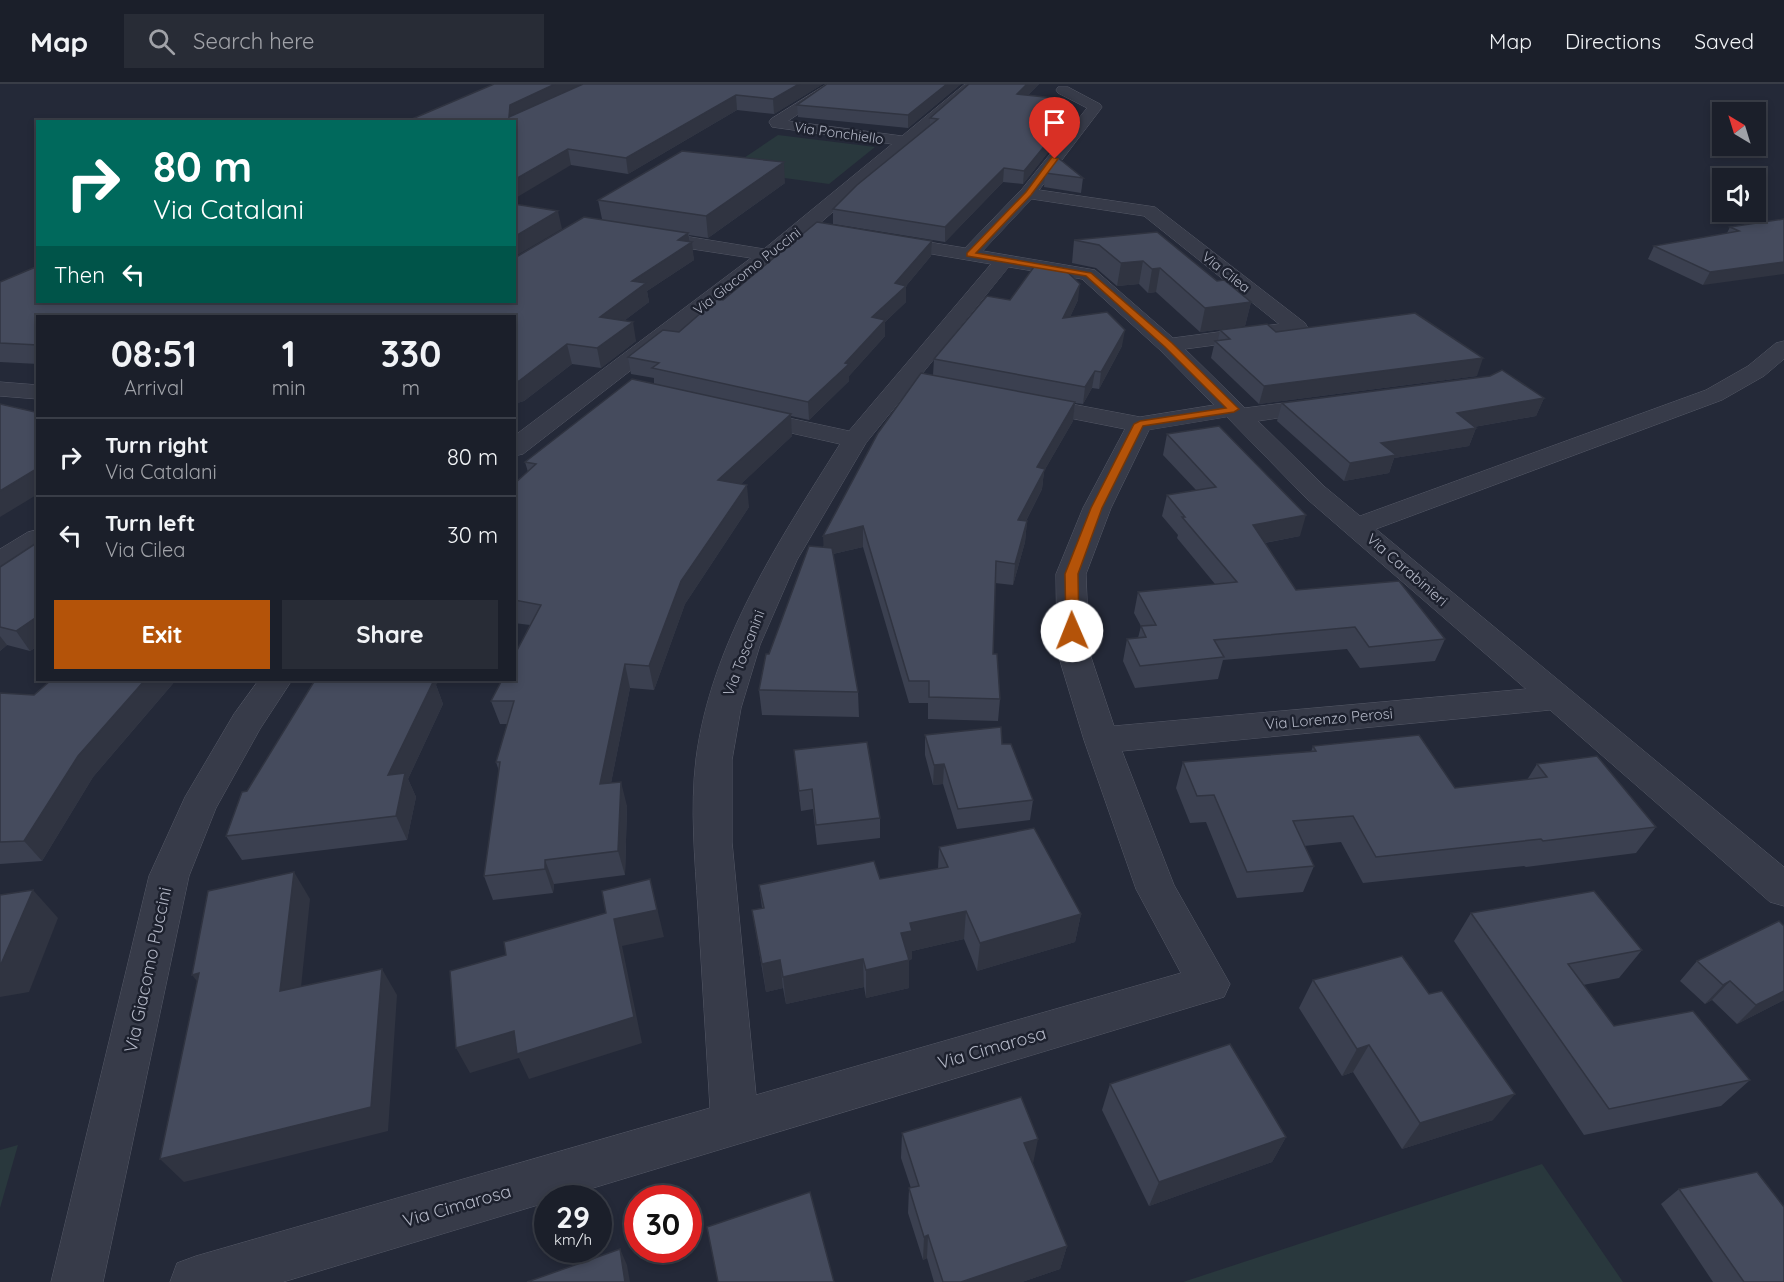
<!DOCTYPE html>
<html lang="en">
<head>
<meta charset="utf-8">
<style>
  body { margin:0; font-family:Quicksand,sans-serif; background:#282c36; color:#f1f3f6; height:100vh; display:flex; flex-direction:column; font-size:22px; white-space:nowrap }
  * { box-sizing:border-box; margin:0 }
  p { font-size:20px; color:#a0a2a8 }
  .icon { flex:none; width:33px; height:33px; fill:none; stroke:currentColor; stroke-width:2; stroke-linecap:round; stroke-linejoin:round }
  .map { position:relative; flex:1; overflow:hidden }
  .drawer { position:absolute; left:36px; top:231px; width:480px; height:366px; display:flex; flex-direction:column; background:#1b1f2a; border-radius:0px; box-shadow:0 3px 9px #0003,0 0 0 2px #393d47 }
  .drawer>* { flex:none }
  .banner { position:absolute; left:36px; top:36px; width:480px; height:183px; border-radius:0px; box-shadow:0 3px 9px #0003,0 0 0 2px #393d47; background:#00695c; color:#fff; overflow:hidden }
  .needle { width:39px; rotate:322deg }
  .tools { position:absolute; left:1712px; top:18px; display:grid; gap:12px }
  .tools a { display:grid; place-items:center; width:54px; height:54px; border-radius:0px; background:#1b1f2a; box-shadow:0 3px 9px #0003,0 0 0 2px #393d47; font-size:30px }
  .speed { position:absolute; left:534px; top:1101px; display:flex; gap:12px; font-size:30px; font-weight:700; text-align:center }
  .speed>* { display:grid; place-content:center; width:78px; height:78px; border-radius:50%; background:#1b1f2a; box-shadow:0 3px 9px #0003,0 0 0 2px #393d47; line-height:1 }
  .speed small { font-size:15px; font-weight:400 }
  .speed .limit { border:9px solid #d22; background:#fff; color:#111 }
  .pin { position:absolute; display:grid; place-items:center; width:51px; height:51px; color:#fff; margin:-62px -26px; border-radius:50% 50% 50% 0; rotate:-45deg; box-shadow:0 0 6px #0007 }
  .pin .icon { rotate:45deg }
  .me { position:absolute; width:66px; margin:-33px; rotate:359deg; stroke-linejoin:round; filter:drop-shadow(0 0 4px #0008) }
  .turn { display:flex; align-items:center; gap:21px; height:126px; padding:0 18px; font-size:27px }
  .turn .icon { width:78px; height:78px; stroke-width:2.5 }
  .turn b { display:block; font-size:42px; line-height:51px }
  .then { display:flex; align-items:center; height:57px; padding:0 18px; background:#0003; gap:12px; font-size:22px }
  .eta { display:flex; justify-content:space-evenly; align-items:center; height:102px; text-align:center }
  .eta b { font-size:36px; font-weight:700; line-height:42px }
  .cta { display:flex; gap:12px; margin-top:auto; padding:12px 18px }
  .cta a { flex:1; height:69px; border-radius:0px; background:#b45309; color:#fff; font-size:24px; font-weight:700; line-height:69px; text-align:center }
  .cta a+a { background:#282c36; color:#f1f3f6 }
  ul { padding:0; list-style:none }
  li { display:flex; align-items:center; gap:18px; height:78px; padding:0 18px; border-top:2px solid #393d47 }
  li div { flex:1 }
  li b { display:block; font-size:22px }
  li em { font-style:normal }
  header { display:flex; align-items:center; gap:36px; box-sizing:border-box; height:84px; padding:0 30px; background:#1b1f2a; border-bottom:2px solid #393d47 }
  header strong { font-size:28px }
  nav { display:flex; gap:33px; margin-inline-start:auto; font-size:21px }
  .search { width:420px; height:54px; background:#282c36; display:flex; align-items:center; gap:15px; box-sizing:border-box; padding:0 21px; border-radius:0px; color:#a0a2a8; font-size:22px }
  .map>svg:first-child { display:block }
  .green { fill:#29383d }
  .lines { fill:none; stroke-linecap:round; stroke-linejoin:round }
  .street-casing { stroke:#555967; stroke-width:1 }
  .street { fill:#373b49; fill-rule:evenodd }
  .wall { fill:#3b4050 }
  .shaded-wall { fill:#303441 }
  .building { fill:#454b5d; stroke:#303441; stroke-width:1.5 }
  .route { fill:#b45309; stroke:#753606; stroke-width:1.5 }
  .labels { text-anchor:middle; stroke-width:5; stroke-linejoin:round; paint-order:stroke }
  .far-street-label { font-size:14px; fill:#b2b6c5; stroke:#1d212e }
  .street-label { font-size:15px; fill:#b2b6c5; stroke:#1d212e }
  .near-street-label { font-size:18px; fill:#b2b6c5; stroke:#1d212e }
</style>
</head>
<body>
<header>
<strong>Map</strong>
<div class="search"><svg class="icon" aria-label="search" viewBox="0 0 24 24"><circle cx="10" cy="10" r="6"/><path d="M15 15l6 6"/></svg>Search here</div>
<nav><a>Map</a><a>Directions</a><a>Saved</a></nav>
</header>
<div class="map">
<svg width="1784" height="1198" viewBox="0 0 1784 1198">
  <rect width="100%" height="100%" fill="#242938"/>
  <g class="green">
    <polygon points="778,51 875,63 829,100 726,86"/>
    <polygon points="18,1061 0,1124 0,1066"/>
    <polygon points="1542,1080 1623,1198 1183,1198"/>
  </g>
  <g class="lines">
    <g class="street-casing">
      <g id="street">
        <path d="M827,0H843L788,37L902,52L965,0H980L819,140L965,164L1022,105L1087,24L1058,9L1056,6L1058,3H1068L1100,20L1102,23L1100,26L1039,106L1155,123L1305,239L1308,244L1305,249L1297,250L1185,265L1245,324L1323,314L1331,316L1335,321L1331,326L1258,337L1325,403L1360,432L1706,306L1748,282L1776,259L1784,257V275L1764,292L1722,316L1376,445L1784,783V822L1770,818L1550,626L1122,667L1174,801L1230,900L1224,913L560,1114H548V1118L283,1198H170L177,1179L196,1172L710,1024C706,958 702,891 698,825C695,776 690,724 696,675C711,559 779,457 840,360L738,337L735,332L738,327L747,325L849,347L991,180L808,149L523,370L514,372V352L751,174L647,158L640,156L638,152L640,148L647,146L764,165L892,60L772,43L769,38L771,35ZM1032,115L1144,132L1279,240L1173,254L1095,186L983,167ZM1009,183L1082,195L1160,266L1214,321L1140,333L1029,312L1021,314L1017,319L1021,324L1029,326L1125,345L1083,424L1056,490L1057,567L1084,656L1136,805L1181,889L756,1011L732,758V676L741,624L760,561L797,476L866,359ZM1227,333L1307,415L1526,605L1114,642L1089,567L1086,490L1111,424L1149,346Z"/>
        <polygon points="0,298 38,301 38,315 0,312"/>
        <polygon points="38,446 38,467 10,484 0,487 0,465 28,448"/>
        <polygon points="259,596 292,596 260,645 216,724 189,792 103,1198 51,1198 149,792 185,713 234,630"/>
      </g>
    </g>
    <use href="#street" class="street"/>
  </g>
  <g class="wall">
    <polygon points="494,0 823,0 774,30 737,26 628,90 571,81"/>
    <polygon points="961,0 908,44 798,33 797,21"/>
    <polygon points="969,0 1039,0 1028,11 1063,25 1074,26 1072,38 1023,100 1003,98 945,158 833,140 833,125 930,41 930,34"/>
    <polygon points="1045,89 1083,94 1081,109 1044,103"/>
    <polygon points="785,99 708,154 689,151 694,176 647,207 649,218 625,236 636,257 601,284 572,280 524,317 514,320 514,232 38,232 38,280 0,278 0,198 514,218 518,172 602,135 598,116"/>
    <polygon points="1784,135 1703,201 1648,175 1654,162 1727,149 1730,143"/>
    <polygon points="1157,148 1217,197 1251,218 1245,242 1200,248 1156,208 1148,209 1139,200 1117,202 1096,184 1072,179 1074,156"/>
    <polygon points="932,157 931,172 906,202 906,218 885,238 885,252 849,292 849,297 809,336 791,332 792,352 741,400 749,423 685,520 654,606 630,604 611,699 627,722 625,791 554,800 553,809 493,816 484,792 499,687 496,678 507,640 500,640 491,617 530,541 514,539 514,400 528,388 525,378 654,300 654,294 631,290 628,273 679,248 723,216"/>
    <polygon points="1010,216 1078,216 1070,233 1122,262 1099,305 1092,304 1083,320 1075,319 1073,337 1044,387 1042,405 1026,437 1027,437 1025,458 1013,501 995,499 993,570 1000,615 998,637 928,635 928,619 909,619 863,463 833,470 858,608 859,633 762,631 759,606 769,570 823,463 933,291 934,275"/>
    <polygon points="1220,246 1276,248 1477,292 1259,320 1211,274 1215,257 1218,256"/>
    <polygon points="1544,314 1536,332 1474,343 1476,344 1469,362 1394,374 1389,389 1344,397 1277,337 1282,319"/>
    <polygon points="1167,350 1300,452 1265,459 1296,506 1445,555 1435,577 1360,584 1347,565 1223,576 1218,595 1135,604 1123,577 1127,555 1138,554 1141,542 1134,529 1138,508 1215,500 1177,454 1178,451 1162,432 1167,411 1196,406 1163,371"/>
    <polygon points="38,458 38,562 30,567 7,561 0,567 0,483"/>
    <polygon points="51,596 176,596 93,693 42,777 0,780 0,609 34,611"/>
    <polygon points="436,601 443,620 408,695 416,713 407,756 242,776 226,752 247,707"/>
    <polygon points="925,651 1002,660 1033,716 1030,736 957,745 943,700 933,701 925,671"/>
    <polygon points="1313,662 1455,704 1527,696 1537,680 1656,743 1636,769 1526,783 1524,782 1363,799 1341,758 1304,762 1314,782 1303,808 1237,814 1206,738 1190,739 1176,704 1183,678 1311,668"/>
    <polygon points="794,666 880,734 880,754 817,761 813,725 801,727"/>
    <polygon points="939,763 1081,830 1075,858 977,887 964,855 912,867 912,875 909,876 909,904 866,914 864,903 786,920 783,904 766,908 752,826 762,824 759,801 880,795 938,785"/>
    <polygon points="1471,829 1642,866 1619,894 1583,901 1614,942 1750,996 1721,1022 1584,1051 1454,857"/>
    <polygon points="1784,842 1784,916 1737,940 1712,916 1705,920 1680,897 1697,877"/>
    <polygon points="1313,896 1493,1036 1402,1065 1353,988 1342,992 1299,924"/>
    <polygon points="1110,1000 1286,1053 1272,1078 1149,1122 1102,1026"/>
    <polygon points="902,1049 1033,1080 1067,1162 1060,1185 1022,1198 934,1198 927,1174 923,1176 908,1129 909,1104 911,1104 901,1074"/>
    <polygon points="1679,1105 1784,1198 1713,1198 1661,1120"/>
  </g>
  <g class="shaded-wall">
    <polygon points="555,0 588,0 509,33 510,21"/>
    <polygon points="799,0 823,0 774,30 773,15"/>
    <polygon points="947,0 961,0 908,44 908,31"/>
    <polygon points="1027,0 1039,0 1016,22 1017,10"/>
    <polygon points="736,11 737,26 628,90 626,74"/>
    <polygon points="1064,15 1063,27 1055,24"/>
    <polygon points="1074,26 1072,38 1023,100 1024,87"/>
    <polygon points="568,65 571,81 514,115 514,96"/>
    <polygon points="784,78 785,99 708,154 706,132"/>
    <polygon points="1004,84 1003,98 945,158 945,143"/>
    <polygon points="558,127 562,145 514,173 514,153"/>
    <polygon points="688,149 690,159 692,158 694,176 647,207 649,218 604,252 600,233 632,197 678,156"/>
    <polygon points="932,157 931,172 906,202 906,218 885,238 885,252 849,292 849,297 809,336 808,318 845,279 872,233 895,199"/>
    <polygon points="1143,177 1139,200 1117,202 1121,179"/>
    <polygon points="1784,178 1784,190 1703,201 1710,188"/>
    <polygon points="1160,184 1156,208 1148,209 1152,185"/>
    <polygon points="1080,200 1078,216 1062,250 1063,234"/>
    <polygon points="1251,218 1245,242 1200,248 1205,224"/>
    <polygon points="633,238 636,257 601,284 597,264"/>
    <polygon points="1125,246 1122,262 1099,305 1101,288"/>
    <polygon points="567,260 572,280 524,317 514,320 514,298"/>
    <polygon points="1483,274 1477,292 1259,320 1264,302"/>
    <polygon points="1095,287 1092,304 1083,320 1085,303"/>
    <polygon points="1544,314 1536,332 1450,347 1457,329"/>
    <polygon points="1075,318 1073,337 1044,387 1042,405 1016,457 1018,436 1037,383"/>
    <polygon points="791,330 792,352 721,419 718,396"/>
    <polygon points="1476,344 1469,362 1394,374 1389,389 1344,397 1350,379 1381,359"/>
    <polygon points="38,384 38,410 0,433 0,407"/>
    <polygon points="747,401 749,423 685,520 654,606 649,582 681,497"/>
    <polygon points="1306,431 1300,452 1247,462 1253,441"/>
    <polygon points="1027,437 1025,458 1013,501 1015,480"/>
    <polygon points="863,442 863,463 824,472 823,452"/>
    <polygon points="38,532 38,562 30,567 16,547"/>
    <polygon points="0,552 7,561 0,567"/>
    <polygon points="625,580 630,604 606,724 600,700"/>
    <polygon points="145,596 176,596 93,693 42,777 24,757 78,672"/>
    <polygon points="414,596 440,596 436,601 443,620 408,695 416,713 407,756 396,732 388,691"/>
    <polygon points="944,680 943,700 933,701 934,681"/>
    <polygon points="621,698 627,722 625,791 618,767"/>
    <polygon points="545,776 554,800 553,809 545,785"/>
    <polygon points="294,788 310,815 298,933 280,907"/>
    <polygon points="650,795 664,853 622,862 642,959 529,995 519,974 470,989 456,964 614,835"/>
    <polygon points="33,806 58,834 29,908 0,913 0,880"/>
    <polygon points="966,827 964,855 912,867 912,875 901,878 901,849 910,839"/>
    <polygon points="1081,830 1075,858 977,887 980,859"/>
    <polygon points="863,875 864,903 786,920 783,893"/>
    <polygon points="780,876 783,904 766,908 762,880"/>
    <polygon points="909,876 909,904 866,914 866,886"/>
    <polygon points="382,885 397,911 388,1047 184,1098 160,1075"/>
    <polygon points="199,889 213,917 192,891"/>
    <polygon points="1730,897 1712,916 1705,920 1723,901"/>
    <polygon points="1784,907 1784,916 1737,940 1756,921"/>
    <polygon points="1369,961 1353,988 1342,992 1357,965"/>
    <polygon points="1515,1010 1493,1036 1402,1065 1420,1039"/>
    <polygon points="1286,1053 1272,1078 1149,1122 1159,1098"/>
    <polygon points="1038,1055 1033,1080 1024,1059"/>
    <polygon points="928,1151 927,1174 923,1176 924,1153"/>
    <polygon points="1067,1162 1060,1185 1022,1198 961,1198"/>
    <polygon points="620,1165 627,1181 630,1198 625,1198"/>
  </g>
  <g class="building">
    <polygon points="494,0 555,0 510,21 509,33 583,0 799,0 773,15 736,11 626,74 568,65 514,96 514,38 405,38"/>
    <polygon points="827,0 947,0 908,31 797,21"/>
    <polygon points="969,0 1027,0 1017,10 1064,15 1055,24 1074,26 1024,87 1004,84 945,143 833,125 857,101 938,35 930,34"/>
    <polygon points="682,67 784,78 706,132 598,116"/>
    <polygon points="1057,73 1083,94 1045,89"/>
    <polygon points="514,120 558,127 514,153"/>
    <polygon points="584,133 688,149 678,156 692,158 632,197 646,199 600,233 633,238 597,264 567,260 519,297 514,298 514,232 38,232 38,261 0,259 0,198 38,182 38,218 514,218 514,173 518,172"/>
    <polygon points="1784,135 1784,178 1710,188 1654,162 1739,147 1730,143"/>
    <polygon points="817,138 932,157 895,199 906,202 872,233 885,236 845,279 849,280 808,318 652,284 659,279 628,273 663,246 679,248 717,215 723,216"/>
    <polygon points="1157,148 1217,197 1224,196 1251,218 1205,224 1160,184 1152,185 1143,177 1121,179 1099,161 1074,156"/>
    <polygon points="1036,180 1063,184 1080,200 1063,234 1107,228 1125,246 1101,288 1095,287 1085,303 934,275 987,212 1010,216"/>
    <polygon points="1415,229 1483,274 1264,302 1215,257 1230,255 1220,246 1267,240 1276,248"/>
    <polygon points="1502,286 1544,314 1457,329 1476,344 1381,359 1396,371 1350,379 1282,319 1490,292"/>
    <polygon points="921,289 1075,318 1037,383 1045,385 1018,436 1027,437 1015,480 996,477 993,570 997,570 1000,615 929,613 929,597 909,597 863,442 823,452 878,349"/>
    <polygon points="632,295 791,330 718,396 747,401 681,497 649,582 625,580 600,700 621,698 618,767 545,776 545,785 484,792 500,678 496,678 514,617 491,617 502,596 514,596 514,572 541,521 514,516 514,400 536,380 525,378"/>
    <polygon points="0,320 35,328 38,327 38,384 0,407"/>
    <polygon points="1219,342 1306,431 1253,441 1296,506 1399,497 1445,555 1369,563 1355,543 1214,556 1224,573 1140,582 1127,555 1146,553 1141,542 1156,541 1138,508 1237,498 1182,433 1185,433 1167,411 1216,403 1167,350"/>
    <polygon points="38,458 38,532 16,547 0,543 0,483"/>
    <polygon points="809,462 832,464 858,608 759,606 766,570 769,570"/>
    <polygon points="51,596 145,596 78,672 24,757 0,758 0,609 34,611"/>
    <polygon points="315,596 434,596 388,691 405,689 396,732 226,752 242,708 247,707"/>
    <polygon points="1001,643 1002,660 1011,660 1033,716 958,725 944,680 934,681 925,651"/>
    <polygon points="1419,651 1455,704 1547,693 1537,680 1597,672 1656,743 1543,757 1541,755 1376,773 1353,732 1293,737 1314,782 1247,788 1214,711 1197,712 1183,678 1316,667 1313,662"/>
    <polygon points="867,658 880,734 816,741 812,705 799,707 794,666"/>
    <polygon points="1034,744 1081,830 980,859 966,827 910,839 912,847 901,849 909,876 866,886 863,875 783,893 780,876 762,880 752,826 764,824 759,801 874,777 880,795 948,783 939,763"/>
    <polygon points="294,788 280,907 382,885 371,1023 160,1075 199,889 192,891 208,807"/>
    <polygon points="650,795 657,826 614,835 634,933 517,970 514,947 456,964 450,887 506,871 504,858 606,829 602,807"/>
    <polygon points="33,806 1,880 0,880 0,811"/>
    <polygon points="1594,807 1642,866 1568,880 1614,942 1693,927 1750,996 1609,1025 1471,829"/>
    <polygon points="1779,837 1784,842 1784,907 1756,921 1730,897 1723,901 1697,877"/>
    <polygon points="1402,872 1429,910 1442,907 1515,1010 1420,1039 1369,961 1357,965 1313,896"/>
    <polygon points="1230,960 1286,1053 1159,1098 1110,1000"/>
    <polygon points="1021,1013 1038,1055 1024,1059 1067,1162 961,1198 943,1198 928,1151 924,1153 909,1104 919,1102 902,1049"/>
    <polygon points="1757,1088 1784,1123 1784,1198 1744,1198 1679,1105"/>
    <polygon points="810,1108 834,1198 718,1198 707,1143"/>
    <polygon points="620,1165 625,1198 527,1198"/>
  </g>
  <polygon class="route" points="1052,73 1058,75 1031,111 976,169 1091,189 1172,259 1239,325 1234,328 1143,342 1102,424 1078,490 1079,547 1072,552 1066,547 1065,490 1091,424 1134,340 1140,337 1226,324 1165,263 1086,192 967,172 967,169 1026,108"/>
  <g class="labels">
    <g class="far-street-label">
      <text transform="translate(839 49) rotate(8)" y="5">Via Ponchiello</text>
      <text transform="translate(747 187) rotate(-38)" y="5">Via Giacomo Puccini</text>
      <text transform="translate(1226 188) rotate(38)" y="5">Via Cilea</text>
    </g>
    <g class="street-label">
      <text transform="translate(1407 486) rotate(41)" y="5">Via Carabinieri</text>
      <text transform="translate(744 569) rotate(-69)" y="5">Via Toscanini</text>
      <text transform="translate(1329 635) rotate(-5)" y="5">Via Lorenzo Perosi</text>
    </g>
    <g class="near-street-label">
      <text transform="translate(148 886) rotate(-78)" y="6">Via Giacomo Puccini</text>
      <text transform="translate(992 964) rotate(-16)" y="6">Via Cimarosa</text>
      <text transform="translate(457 1122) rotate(-16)" y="6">Via Cimarosa</text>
    </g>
  </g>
</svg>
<div class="tools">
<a><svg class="needle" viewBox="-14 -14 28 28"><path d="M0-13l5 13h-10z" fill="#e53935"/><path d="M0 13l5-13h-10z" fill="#a0a2a8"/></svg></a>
<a><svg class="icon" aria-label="sound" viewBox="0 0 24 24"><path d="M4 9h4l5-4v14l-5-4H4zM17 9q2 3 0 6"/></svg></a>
</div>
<div class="speed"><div>29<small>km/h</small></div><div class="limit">30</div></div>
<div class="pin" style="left:1055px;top:75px;background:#d93025"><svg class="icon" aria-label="arrive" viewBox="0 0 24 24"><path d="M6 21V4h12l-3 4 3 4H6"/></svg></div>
<svg class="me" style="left:1072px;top:547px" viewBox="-20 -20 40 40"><circle r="19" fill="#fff"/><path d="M0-13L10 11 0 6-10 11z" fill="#b45309"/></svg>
<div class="banner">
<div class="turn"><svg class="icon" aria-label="right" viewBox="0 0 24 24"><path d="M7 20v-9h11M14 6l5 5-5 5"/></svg><div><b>80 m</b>Via Catalani</div></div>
<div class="then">Then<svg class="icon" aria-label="left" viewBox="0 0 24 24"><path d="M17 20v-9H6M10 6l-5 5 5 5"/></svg></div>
</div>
<section class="drawer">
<div class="eta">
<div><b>08:51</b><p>Arrival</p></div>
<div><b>1</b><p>min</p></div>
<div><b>330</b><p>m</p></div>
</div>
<ul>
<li><svg class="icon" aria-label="right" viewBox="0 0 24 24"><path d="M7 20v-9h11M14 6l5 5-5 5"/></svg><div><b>Turn right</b><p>Via Catalani</p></div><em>80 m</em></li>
<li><svg class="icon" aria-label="left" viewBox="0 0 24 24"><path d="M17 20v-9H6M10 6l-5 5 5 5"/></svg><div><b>Turn left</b><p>Via Cilea</p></div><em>30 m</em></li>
</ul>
<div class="cta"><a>Exit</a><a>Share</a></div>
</section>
</div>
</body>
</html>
